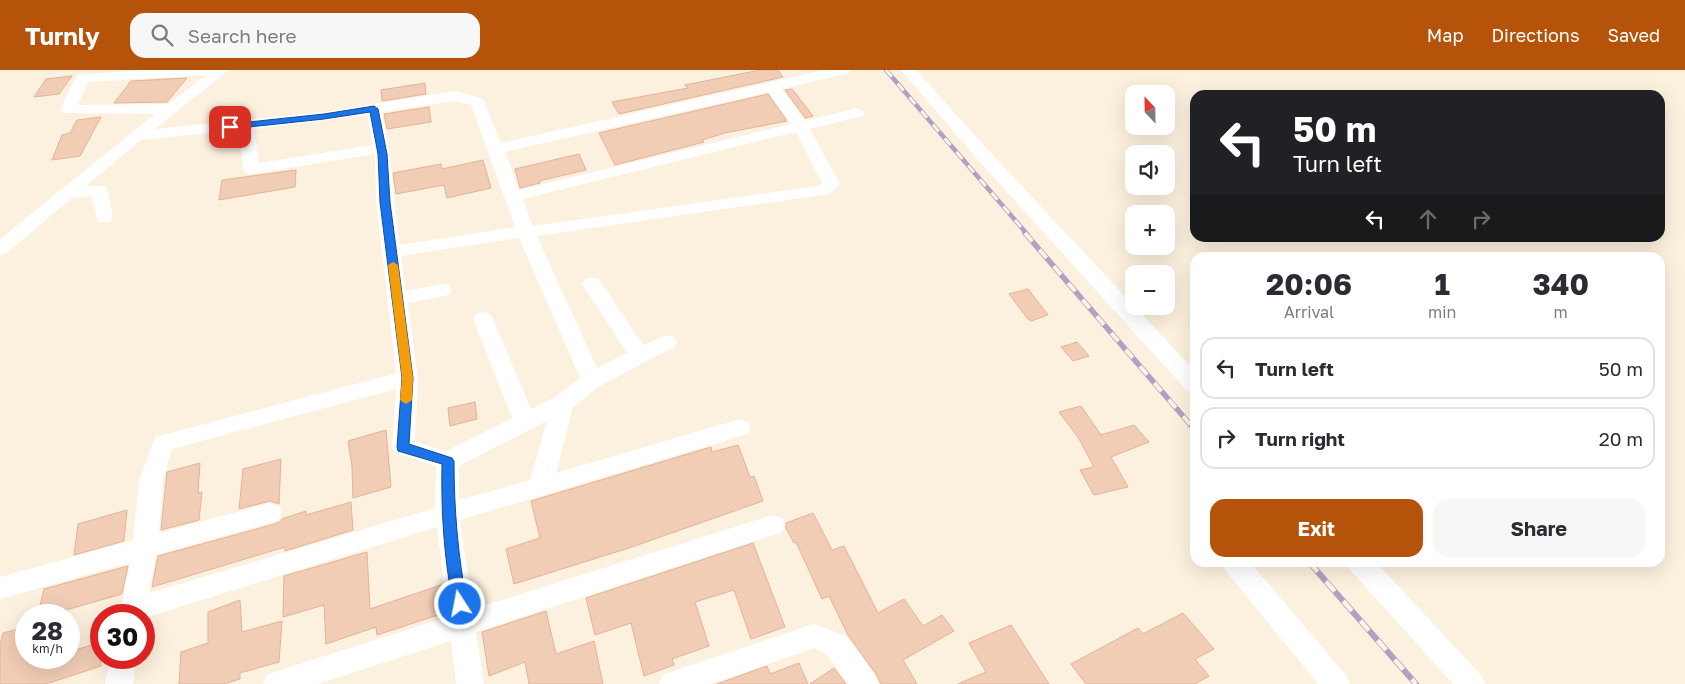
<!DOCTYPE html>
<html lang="en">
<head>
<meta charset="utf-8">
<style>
  body { margin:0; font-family:"Golos Text",sans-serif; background:#f7f7f7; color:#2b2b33; height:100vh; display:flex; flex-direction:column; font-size:19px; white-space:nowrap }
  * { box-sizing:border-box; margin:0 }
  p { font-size:16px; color:#7c7c81 }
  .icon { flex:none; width:28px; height:28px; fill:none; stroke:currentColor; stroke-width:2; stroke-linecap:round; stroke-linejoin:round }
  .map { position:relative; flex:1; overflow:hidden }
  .sheet { position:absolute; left:1190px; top:182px; width:475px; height:315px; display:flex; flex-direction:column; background:#fff; border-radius:15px; box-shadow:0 5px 20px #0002 }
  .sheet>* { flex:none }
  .banner { position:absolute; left:1190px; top:20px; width:475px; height:152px; border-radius:15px; box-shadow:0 5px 20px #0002; background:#202124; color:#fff; overflow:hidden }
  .needle { width:32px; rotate:338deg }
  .tools { position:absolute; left:1125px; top:15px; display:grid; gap:10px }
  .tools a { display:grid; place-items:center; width:50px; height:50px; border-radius:10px; background:#fff; box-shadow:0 5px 20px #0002; font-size:25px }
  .speed { position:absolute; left:15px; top:534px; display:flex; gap:10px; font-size:25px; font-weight:700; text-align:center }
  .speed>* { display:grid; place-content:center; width:65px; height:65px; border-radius:50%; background:#fff; box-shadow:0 5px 20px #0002; line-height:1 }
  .speed small { font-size:12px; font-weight:400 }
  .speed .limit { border:8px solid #d22; background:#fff; color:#111 }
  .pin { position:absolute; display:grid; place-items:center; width:42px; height:42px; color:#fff; margin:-21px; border-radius:10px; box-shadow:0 2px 8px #0006 }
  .me { position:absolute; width:55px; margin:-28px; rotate:349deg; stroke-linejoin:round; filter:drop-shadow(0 0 4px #0008) }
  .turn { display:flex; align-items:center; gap:18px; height:105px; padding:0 20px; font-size:22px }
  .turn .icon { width:65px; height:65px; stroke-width:2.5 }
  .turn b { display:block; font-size:35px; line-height:42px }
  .lanes { display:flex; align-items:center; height:48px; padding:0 20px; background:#0003; justify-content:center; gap:25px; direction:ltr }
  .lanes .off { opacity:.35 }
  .eta { display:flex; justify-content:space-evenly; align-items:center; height:85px; text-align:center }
  .eta b { font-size:30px; font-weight:700; line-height:35px }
  .action { display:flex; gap:10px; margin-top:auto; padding:10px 20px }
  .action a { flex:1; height:58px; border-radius:15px; background:#b45309; color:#fff; font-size:20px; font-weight:700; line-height:58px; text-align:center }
  .action a+a { background:#f7f7f7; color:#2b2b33 }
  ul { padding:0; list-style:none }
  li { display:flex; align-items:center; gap:15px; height:62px; margin:0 10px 8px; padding:0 10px; border:2px solid #e1e1e2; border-radius:15px }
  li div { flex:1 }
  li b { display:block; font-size:19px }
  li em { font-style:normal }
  header { display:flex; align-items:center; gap:30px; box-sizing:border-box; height:70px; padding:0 25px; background:#b45309; color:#fff }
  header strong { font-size:24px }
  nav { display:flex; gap:28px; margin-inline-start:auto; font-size:18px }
  .search { width:350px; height:45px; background:#f7f7f7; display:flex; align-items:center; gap:12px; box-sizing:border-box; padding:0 18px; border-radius:15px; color:#7c7c81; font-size:19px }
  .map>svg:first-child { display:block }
  .building { fill:#f1cdb6; stroke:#e4b397 }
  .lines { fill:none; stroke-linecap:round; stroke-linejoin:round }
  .street { fill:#fff; fill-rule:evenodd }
  .rail-far2-casing { stroke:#b29fc4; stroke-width:4.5 }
  .rail-far1-casing { stroke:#b29fc4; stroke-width:5.5 }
  .rail-casing { stroke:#b29fc4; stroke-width:6 }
  .rail-far2 { stroke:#fff4e4; stroke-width:3; stroke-dasharray:9; stroke-linecap:butt }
  .rail-far1 { stroke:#fff4e4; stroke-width:4; stroke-dasharray:11; stroke-linecap:butt }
  .rail { stroke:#fff4e4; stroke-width:4.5; stroke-dasharray:13; stroke-linecap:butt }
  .route { fill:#1a73e8; stroke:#114b97 }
  .slow { fill:#f59e0b }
</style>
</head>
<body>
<header>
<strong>Turnly</strong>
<div class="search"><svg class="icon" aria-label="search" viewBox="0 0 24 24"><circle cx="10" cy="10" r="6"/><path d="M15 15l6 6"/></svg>Search here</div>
<nav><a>Map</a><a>Directions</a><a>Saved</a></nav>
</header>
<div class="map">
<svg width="1685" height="614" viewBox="0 0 1685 614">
  <rect width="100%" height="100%" fill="#fcf0de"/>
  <g class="building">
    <polygon points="760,0 778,0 783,7 619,44 612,32 688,18 685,15"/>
    <polygon points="72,6 59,24 34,27 46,9"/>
    <polygon points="187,8 167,32 114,33 131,11"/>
    <polygon points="425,13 426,24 382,31 381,20"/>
    <polygon points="792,19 813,46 805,48 785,20"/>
    <polygon points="768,24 787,51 725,63 702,70 704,72 615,95 599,63"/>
    <polygon points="429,37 431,52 387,59 384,44"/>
    <polygon points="101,47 80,86 52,90 62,65 70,63 77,50"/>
    <polygon points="579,84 586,100 539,111 540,113 520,118 515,99"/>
    <polygon points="483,90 491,118 447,128 444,115 396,124 393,103 441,94 442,99"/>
    <polygon points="296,100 295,117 219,130 222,110"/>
    <polygon points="1028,219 1048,245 1031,251 1028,249 1009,224"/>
    <polygon points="1077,272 1089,286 1073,291 1061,277"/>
    <polygon points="475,332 477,349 450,356 448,338"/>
    <polygon points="1081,336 1101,365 1134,355 1149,372 1111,387 1128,417 1094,425 1080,400 1094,397 1078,367 1059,342"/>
    <polygon points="386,360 391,417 353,428 352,396 348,371"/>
    <polygon points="738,375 750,407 754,406 763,431 629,478 514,514 506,479 540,468 531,431 711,377 712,382"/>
    <polygon points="281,389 279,434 270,431 239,439 243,399"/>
    <polygon points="200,393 198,423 202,422 199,450 161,460 167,402"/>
    <polygon points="351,432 353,460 285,481 285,477 152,517 158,486 271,455 280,452 282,449 306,441 306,445"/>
    <polygon points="127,440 124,471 74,485 78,454"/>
    <polygon points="813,443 832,480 844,476 878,543 904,529 923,556 942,545 954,561 903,590 917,614 881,614 876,604 848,565 829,526 822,529 796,472 794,473 786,458 786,453"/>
    <polygon points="753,473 785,557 751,569 734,520 695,532 709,576 672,589 674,595 644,606 631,553 595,565 586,528"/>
    <polygon points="367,482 370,539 441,515 444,543 377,565 376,557 326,574 324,535 283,547 284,506"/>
    <polygon points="128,496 122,524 48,545 38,545 44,519"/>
    <polygon points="240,530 242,562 282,551 279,592 240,603 240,609 224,614 179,614 181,582 208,573 208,542"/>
    <polygon points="546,541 556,584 594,571 603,614 529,614 525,592 489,606 482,562"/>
    <polygon points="1183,543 1214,579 1195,589 1209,606 1195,614 1086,614 1071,594 1138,558 1143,564"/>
    <polygon points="1011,555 1049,614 958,614 986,602 969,573"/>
    <polygon points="26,557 26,590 31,589 30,595 53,588 69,588 69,582 101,572 101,596 46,614 0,614 0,574 3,563"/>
    <polygon points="799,593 808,614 717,614 767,596 770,604"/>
    <polygon points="834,598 846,614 810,614"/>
  </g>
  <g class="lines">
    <g class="street">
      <path d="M143,0H229L155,59L324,42L455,21L483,29L501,73L824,0H851L849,3L782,19L805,51L857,38L865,43L863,46L810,59L840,114L829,124L537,166L597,298L627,283L582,214L585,209L592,208L599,209L643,275L667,265L674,267L677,272L674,277L600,316L573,337L556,403L740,349L748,352L751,358L748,364L460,450L473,539L773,445L782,448L785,455L782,462L476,562L484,614H456L451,571L318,614H263L267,605L277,601L448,547L437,457L144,548V545H119L130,493L0,529V507L133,470L139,410L155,367L396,303L376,132L375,84L251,104L245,103L243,99L239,60L141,70L86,116H105L108,120L113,148L110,152H98L91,126L72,128L7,183L0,185V169L155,44L62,43L60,40L77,5ZM206,5L168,34L78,35L88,12ZM769,22L791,54L519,120L505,82ZM455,31L471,35L515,157L400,175C393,130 392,86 382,42ZM367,45L373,75L259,93L254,59ZM796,62L822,113L818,116L533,156L523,129ZM519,168L580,308L555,327L531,339L493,249L490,244L483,242L476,244L473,249L512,348L446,381L415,372L418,308L408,233L449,225L452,220L449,215L442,214L406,221L401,186ZM396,319L392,377L395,383L436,396L435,438L149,523L156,485L270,453L279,450L282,443L279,436L270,433L159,463L163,410L172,379ZM547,351L530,410L459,430V396Z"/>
      <polygon points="901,0 916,0 990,82 1195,301 1195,323 1187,321 978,90"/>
      <polygon points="1222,492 1250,492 1346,605 1350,614 1318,614 1225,500"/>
      <polygon points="1347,492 1376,492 1481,605 1485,614 1453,614 1350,500"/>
      <polygon points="814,554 846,566 875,605 879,614 848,614 826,584 814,578 711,614 659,614 663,605 673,601"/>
      <polygon points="110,588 137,588 133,614 105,614"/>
    </g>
    <g class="rail-far2-casing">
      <polyline id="rail-far2" points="886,0 1027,164"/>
    </g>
    <g class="rail-far1-casing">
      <polyline id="rail-far1" points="1025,163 1195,360"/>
    </g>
    <g class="rail-casing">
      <polyline id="rail" points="1309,492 1416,614"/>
    </g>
    <use href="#rail-far2" class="rail-far2"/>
    <use href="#rail-far1" class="rail-far1"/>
    <use href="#rail" class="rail"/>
  </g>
  <path class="route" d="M374,36L378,39L387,84L390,132L413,308L409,374L452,388L454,391C454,440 458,486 467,534L465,538L460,540L455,538L453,534C444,487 441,442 442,394L398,381L397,377L402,308L380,132L378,84L370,42L324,49L230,59L225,57L230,54L324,44Z"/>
  <polygon class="slow" points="393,192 398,195 413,308 412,330 406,334 400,330 402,308 388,195"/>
</svg>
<div class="tools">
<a><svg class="needle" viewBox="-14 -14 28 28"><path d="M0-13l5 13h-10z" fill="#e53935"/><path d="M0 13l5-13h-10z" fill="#7c7c81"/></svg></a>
<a><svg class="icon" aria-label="sound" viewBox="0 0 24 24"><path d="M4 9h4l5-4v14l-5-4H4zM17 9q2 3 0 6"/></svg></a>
<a>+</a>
<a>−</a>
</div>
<div class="speed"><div>28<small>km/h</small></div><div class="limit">30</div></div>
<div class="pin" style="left:230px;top:57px;background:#d93025"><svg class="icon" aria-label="arrive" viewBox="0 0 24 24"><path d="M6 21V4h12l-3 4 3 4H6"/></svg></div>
<svg class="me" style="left:460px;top:534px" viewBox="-20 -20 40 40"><circle r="17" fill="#1a73e8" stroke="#fff" stroke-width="3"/><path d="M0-11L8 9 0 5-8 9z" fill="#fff"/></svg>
<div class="banner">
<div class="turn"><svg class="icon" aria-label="left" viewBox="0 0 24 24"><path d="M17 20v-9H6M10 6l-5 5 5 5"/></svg><div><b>50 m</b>Turn left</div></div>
<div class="lanes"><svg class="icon" aria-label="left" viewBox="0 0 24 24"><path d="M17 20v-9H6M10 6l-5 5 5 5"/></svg><svg class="icon off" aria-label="ahead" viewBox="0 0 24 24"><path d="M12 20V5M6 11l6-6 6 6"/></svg><svg class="icon off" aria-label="right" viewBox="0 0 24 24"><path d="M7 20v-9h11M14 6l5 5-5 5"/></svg></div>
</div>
<section class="sheet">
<div class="eta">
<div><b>20:06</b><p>Arrival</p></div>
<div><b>1</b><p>min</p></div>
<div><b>340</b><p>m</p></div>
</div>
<ul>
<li><svg class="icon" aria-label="left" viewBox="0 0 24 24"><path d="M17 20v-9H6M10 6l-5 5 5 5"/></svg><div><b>Turn left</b></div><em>50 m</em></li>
<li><svg class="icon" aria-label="right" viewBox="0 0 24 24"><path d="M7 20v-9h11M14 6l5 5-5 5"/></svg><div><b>Turn right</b></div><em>20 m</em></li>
</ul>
<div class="action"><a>Exit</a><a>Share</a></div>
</section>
</div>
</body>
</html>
